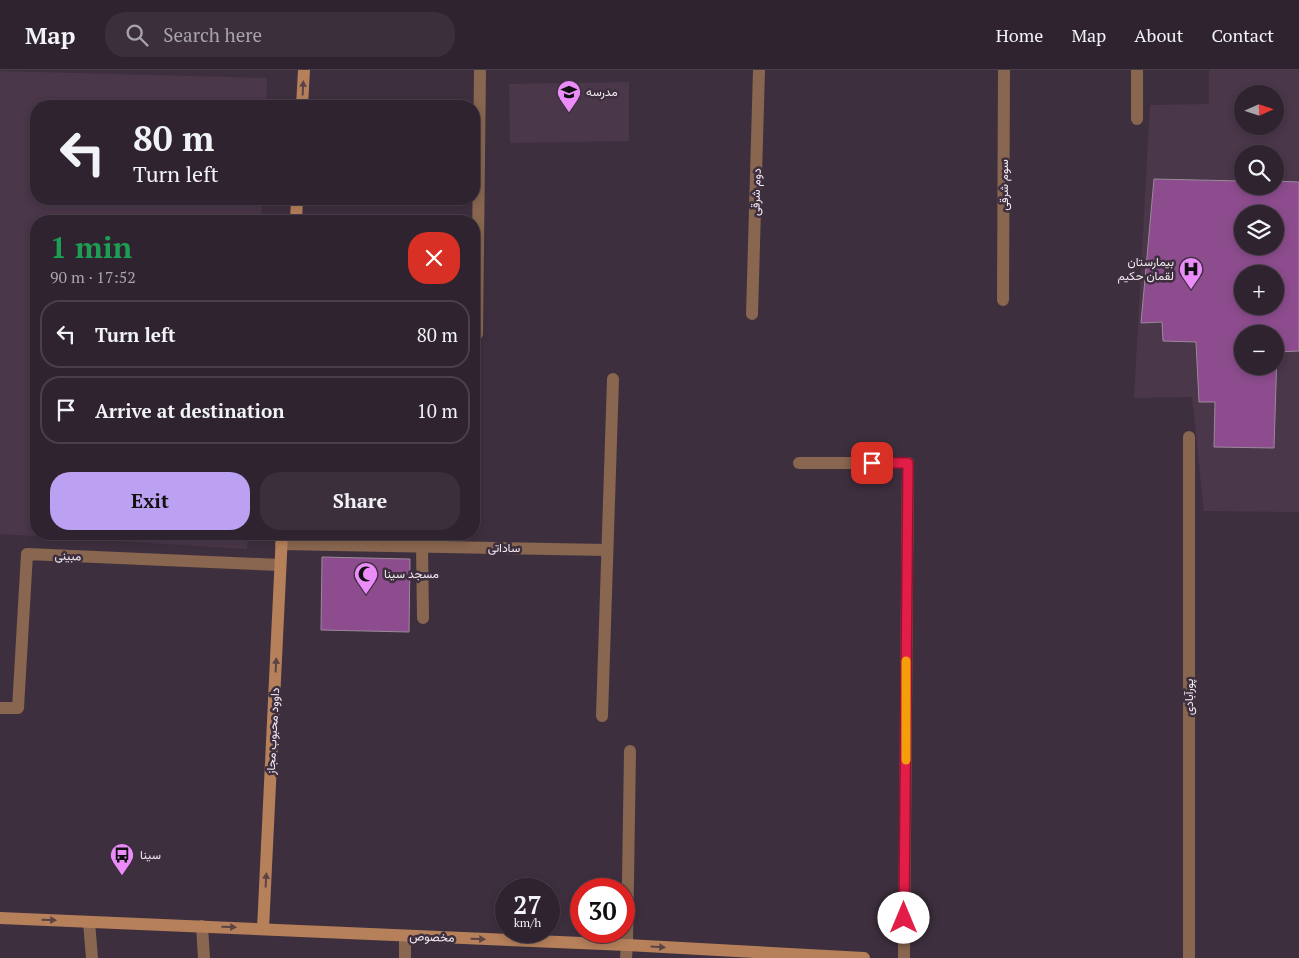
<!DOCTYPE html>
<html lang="en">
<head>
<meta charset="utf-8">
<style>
  body { margin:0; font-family:"PT Serif",Vazirmatn,serif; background:#3a2f3a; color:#f1f3f6; height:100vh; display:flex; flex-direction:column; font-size:19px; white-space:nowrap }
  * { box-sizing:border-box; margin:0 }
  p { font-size:16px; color:#a7a4aa }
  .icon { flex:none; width:28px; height:28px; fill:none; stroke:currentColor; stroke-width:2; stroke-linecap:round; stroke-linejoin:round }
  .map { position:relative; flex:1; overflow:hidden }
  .drawer { position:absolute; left:30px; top:145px; width:450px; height:325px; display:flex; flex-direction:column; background:#2e232e; border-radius:20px; box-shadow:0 2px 8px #0003,0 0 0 1px #49404a }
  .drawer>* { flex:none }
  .guide { position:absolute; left:30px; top:30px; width:450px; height:105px; border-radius:20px; box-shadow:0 2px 8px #0003,0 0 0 1px #49404a; background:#2e232e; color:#f1f3f6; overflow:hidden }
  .needle { width:32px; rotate:87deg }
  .buttons { position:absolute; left:1234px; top:15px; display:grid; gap:10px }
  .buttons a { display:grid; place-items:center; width:50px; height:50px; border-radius:50%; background:#2e232e; box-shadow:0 2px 8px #0003,0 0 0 1px #49404a; font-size:25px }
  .speed { position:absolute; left:495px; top:808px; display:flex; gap:10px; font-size:25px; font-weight:700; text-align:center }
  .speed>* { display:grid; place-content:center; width:65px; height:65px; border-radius:50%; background:#2e232e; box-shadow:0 2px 8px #0003,0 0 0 1px #49404a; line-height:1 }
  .speed small { font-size:12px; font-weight:400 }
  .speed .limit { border:8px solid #d22; background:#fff; color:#111 }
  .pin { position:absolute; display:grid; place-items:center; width:42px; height:42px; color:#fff; margin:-21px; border-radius:10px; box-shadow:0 2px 8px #0006 }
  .me { position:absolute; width:55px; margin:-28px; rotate:0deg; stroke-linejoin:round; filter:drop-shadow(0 0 4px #0008) }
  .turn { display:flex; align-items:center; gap:18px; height:105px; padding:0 20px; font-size:22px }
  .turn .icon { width:65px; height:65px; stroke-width:2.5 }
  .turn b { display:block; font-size:35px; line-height:42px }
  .round { display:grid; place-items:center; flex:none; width:52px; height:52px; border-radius:20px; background:#3a2f3a }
  .overview { display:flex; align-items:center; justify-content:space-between; height:85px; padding:0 20px }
  h1 { font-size:30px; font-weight:600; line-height:38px; color:#1e9e55 }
  .cta { display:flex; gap:10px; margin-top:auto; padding:10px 20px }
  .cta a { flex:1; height:58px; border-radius:20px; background:#bca0f2; color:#111; font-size:20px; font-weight:600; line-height:58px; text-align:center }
  .cta a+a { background:#3a2f3a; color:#f1f3f6 }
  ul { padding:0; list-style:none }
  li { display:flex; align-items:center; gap:15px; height:68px; margin:0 10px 8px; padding:0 10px; border:2px solid #49404a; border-radius:20px }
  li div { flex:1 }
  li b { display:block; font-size:19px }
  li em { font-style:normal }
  header { display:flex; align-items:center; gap:30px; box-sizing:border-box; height:70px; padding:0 25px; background:#2e232e; border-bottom:1px solid #49404a }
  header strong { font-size:24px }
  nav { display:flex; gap:28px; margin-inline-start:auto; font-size:18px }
  .search { width:350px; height:45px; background:#3a2f3a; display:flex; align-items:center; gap:12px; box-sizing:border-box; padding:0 18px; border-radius:20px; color:#a7a4aa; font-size:19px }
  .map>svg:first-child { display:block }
  .built { fill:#4a374a; fill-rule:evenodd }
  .building { fill:#8c4c8d; stroke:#9b8a9b; fill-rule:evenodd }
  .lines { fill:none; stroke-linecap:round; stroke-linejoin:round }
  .service { stroke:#88664f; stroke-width:12 }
  .minor { stroke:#88664f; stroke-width:12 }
  .tertiary { stroke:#88664f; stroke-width:12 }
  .secondary { stroke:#b6805b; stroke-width:12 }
  .oneway { fill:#5c4345 }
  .route-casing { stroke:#92132f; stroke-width:12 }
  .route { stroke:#e11d48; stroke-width:9 }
  .slow { stroke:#f59e0b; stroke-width:9 }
  .labels { text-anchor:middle; stroke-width:5; stroke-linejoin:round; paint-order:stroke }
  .poi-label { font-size:12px; fill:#f4eaf3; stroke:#3e2f3e; text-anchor:start }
  .street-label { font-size:12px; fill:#f4eaf3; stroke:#3e2f3e }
</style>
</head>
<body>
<header>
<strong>Map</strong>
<div class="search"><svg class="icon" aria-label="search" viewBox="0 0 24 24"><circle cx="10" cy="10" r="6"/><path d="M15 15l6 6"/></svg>Search here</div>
<nav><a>Home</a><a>Map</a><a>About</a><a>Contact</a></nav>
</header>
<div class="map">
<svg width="1299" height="888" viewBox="0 0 1299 888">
  <rect width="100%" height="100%" fill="#3e2f3e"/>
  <g class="built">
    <path d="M1209,0H1299V442L1204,441L1192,327L1134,328L1150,35L1209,34ZM1242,24H1275V56H1242ZM1242,84H1275V116H1242ZM1242,144H1275V176H1242ZM1242,204H1275V236H1242ZM1242,264H1275V296H1242Z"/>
    <polygon points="0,1 267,8 266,36 36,36 36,129 262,129 261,151 36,151 36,464 248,464 247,479 0,464"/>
    <polygon points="629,12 629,71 510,73 509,14"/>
  </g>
  <g class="building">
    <path d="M1154,109L1242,111V116H1275V111L1299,112V281L1277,282L1274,378L1214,377L1215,332H1199L1196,272L1163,271L1162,252L1141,253ZM1242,144H1275V176H1242ZM1242,204H1275V236H1242ZM1242,264H1275V296H1242Z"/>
    <polygon points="322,487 410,489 409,562 321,560"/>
  </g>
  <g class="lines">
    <g class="service">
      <polyline points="1137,0 1137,49"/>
      <polyline points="1003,230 1004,0"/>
      <polyline points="752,244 759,0"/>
      <polyline points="477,264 480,0"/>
      <polyline points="799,393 908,393"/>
      <polyline points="422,476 423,548"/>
      <polyline points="405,866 405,888"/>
      <polyline points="627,875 630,681"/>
    </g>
    <g class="minor">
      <polyline points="281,474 607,480"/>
      <polyline points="0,638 18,638 27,484 280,495"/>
      <polyline points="602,646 613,309"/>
      <polyline points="89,852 92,888"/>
      <polyline points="626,888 627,875"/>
      <polyline points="904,888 908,393"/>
      <polyline points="1189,888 1189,367"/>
    </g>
    <polyline class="tertiary" points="202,856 204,888"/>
    <g class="secondary">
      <polyline points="302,36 304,0"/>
      <polyline points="296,151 297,129"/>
      <polyline points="0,848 627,875 864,888"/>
      <polyline points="263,859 282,464"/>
    </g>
  </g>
  <defs><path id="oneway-solid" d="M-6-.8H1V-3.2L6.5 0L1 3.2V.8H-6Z" transform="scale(1.25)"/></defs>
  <g class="oneway">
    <use href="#oneway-solid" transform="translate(303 18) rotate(-87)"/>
    <use href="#oneway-solid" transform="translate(276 595) rotate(-87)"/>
    <use href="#oneway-solid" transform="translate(266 810) rotate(-87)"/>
    <use href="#oneway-solid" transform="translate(49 850) rotate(2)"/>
    <use href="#oneway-solid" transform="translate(229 857) rotate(2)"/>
    <use href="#oneway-solid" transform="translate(478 869) rotate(2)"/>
    <use href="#oneway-solid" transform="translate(658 877) rotate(3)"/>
  </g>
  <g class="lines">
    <g class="route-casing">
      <polyline id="route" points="872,393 908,393 904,848"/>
    </g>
    <use href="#route" class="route"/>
    <polyline class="slow" points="906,690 906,591"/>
  </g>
  <defs>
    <g id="school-pin" transform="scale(1.25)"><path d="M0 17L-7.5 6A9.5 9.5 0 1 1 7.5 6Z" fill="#ec8cfb" stroke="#3e2f3e"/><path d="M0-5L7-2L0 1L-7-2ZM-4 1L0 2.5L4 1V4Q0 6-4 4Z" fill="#111"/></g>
    <g id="hospital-pin" transform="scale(1.25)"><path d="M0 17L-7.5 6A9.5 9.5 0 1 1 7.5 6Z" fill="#ec8cfb" stroke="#3e2f3e"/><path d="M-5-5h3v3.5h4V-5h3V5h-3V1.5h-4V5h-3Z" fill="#111"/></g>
    <g id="mosque-pin" transform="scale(1.25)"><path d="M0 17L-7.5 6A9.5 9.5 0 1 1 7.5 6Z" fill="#ec8cfb" stroke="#3e2f3e"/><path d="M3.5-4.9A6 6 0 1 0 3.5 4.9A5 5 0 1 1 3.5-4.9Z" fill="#111"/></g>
    <g id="bus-pin" transform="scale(1.25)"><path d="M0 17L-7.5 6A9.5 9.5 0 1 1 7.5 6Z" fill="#ec8cfb" stroke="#3e2f3e"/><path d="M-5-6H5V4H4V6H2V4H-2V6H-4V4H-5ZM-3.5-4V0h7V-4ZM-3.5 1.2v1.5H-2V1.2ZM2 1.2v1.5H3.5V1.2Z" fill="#111"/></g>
  </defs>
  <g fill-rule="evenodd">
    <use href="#school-pin" x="569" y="22"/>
    <use href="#hospital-pin" x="1191" y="199"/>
    <use href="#mosque-pin" x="366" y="504"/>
    <use href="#bus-pin" x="122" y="785"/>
  </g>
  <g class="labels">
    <g class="poi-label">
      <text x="586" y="26">مدرسه</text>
      <text x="1174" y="196" text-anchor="end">بیمارستان<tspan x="1174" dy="14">لقمان حکیم</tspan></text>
      <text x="384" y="508">مسجد سینا</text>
      <text x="140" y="789">سینا</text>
    </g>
    <g class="street-label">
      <text transform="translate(1004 115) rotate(-90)" y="4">سوم شرقی</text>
      <text transform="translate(756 122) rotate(-88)" y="4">دوم شرقی</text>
      <text transform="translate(504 478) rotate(1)" y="4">ساداتی</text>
      <text transform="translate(68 486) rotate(2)" y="4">مبینی</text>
      <text transform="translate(1189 627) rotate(-90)" y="4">پورآبادی</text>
      <text transform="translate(273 661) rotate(-87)" y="4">داوود محبوب مجاز</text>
      <text transform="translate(432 867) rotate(2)" y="4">مخصوص</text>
    </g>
  </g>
</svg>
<div class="buttons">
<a><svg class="needle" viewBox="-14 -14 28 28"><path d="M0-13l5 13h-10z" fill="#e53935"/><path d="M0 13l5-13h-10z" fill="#a7a4aa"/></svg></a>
<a><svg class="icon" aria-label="search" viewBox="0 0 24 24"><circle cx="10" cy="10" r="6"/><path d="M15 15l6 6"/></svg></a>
<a><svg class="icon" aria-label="layers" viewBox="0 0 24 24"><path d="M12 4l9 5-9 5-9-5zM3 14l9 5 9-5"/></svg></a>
<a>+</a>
<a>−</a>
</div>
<div class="speed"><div>27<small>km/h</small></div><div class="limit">30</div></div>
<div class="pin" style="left:872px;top:393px;background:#d93025"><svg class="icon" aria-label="arrive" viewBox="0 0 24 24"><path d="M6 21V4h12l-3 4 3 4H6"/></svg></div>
<svg class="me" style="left:904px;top:848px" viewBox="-20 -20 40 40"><circle r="19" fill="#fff"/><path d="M0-13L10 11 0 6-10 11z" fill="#e11d48"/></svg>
<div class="guide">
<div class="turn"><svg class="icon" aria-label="left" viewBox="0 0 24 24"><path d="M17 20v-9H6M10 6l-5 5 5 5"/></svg><div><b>80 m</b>Turn left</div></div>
</div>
<section class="drawer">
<div class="overview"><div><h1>1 min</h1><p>90 m · 17:52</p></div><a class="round" style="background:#d93025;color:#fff"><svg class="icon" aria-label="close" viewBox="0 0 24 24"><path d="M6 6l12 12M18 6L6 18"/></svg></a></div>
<ul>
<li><svg class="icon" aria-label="left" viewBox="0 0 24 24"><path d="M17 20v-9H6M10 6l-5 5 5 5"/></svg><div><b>Turn left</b></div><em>80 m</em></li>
<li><svg class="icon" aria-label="arrive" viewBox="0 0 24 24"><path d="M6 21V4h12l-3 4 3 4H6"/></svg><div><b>Arrive at destination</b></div><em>10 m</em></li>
</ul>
<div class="cta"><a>Exit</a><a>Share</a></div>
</section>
</div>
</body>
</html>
